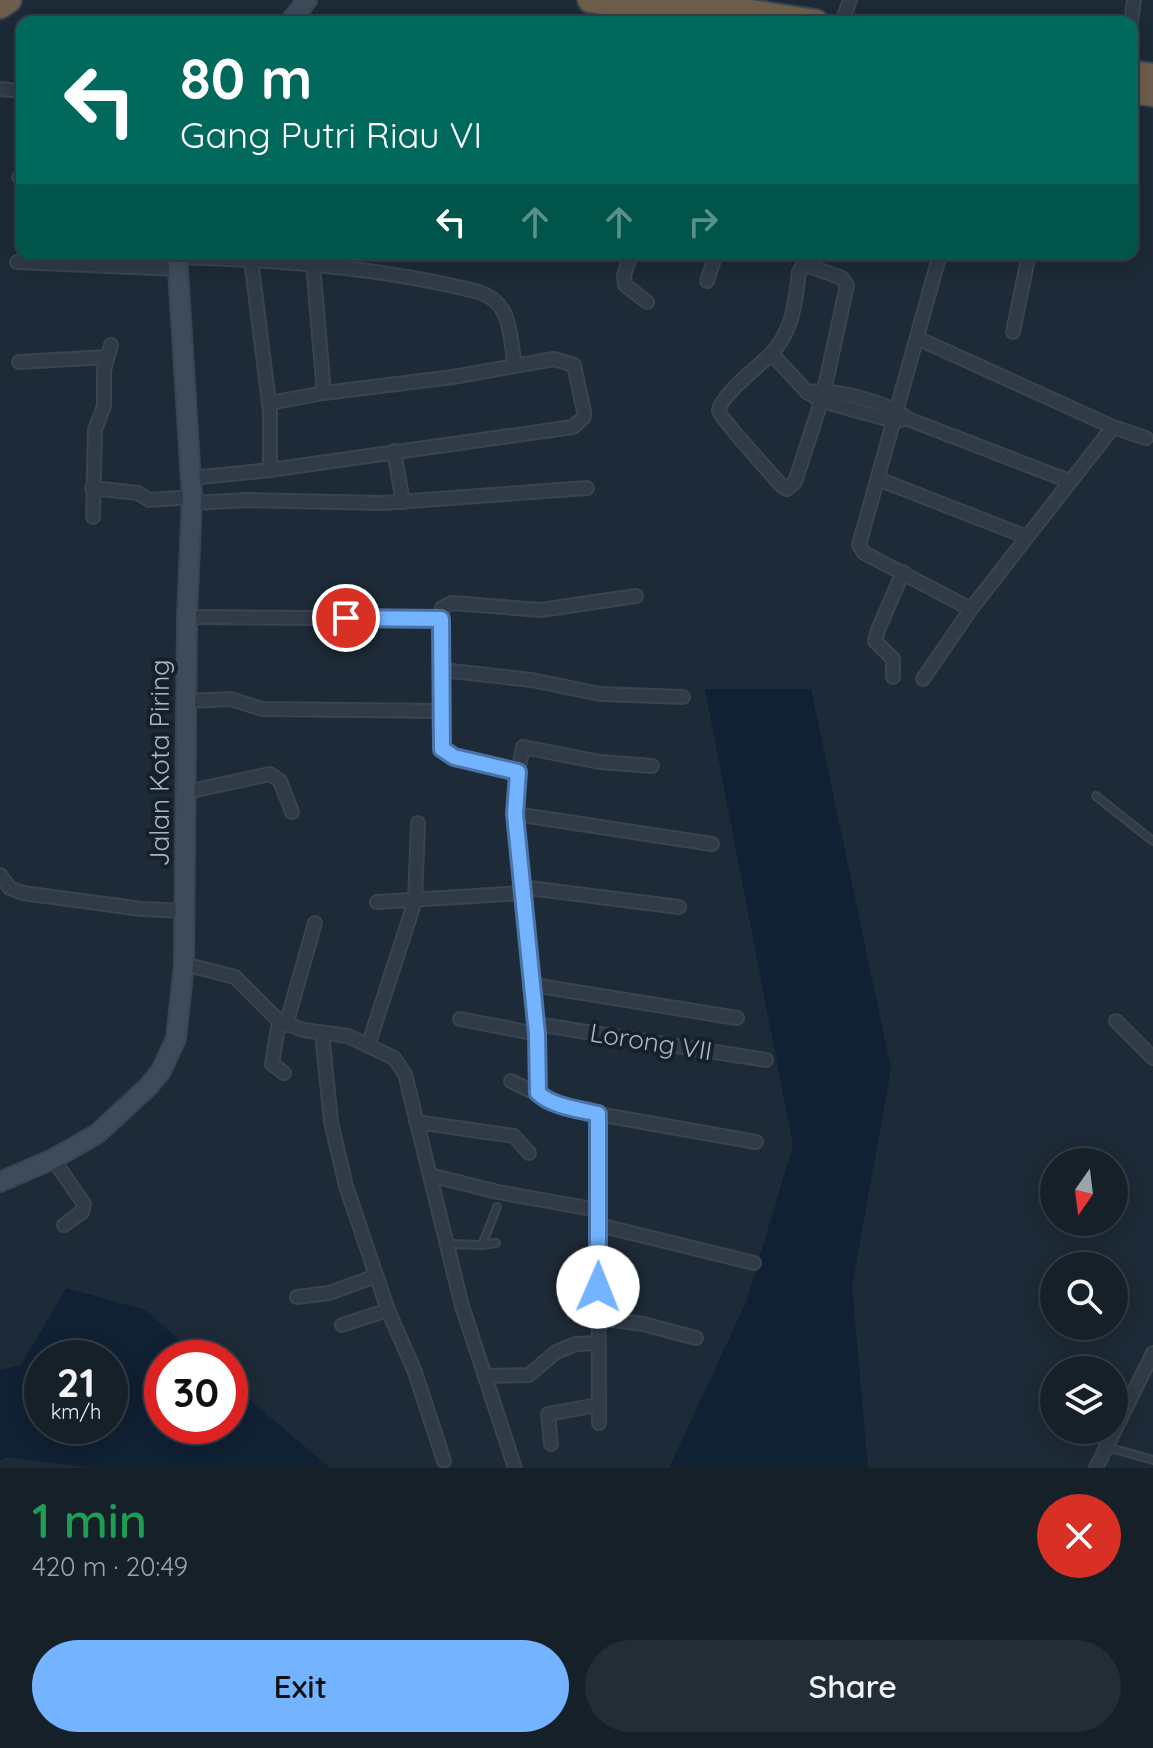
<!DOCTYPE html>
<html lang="en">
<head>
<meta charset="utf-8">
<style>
  body { margin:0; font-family:Quicksand,sans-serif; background:#232d35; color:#f1f3f6; height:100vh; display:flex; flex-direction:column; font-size:30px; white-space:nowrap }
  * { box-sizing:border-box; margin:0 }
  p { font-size:26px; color:#9ea3a8 }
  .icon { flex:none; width:44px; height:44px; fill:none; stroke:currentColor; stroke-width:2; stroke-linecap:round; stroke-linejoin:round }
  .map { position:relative; height:1468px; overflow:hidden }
  .sheet { display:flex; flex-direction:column; background:#162029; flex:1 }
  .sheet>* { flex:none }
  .guide { position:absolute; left:16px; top:16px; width:1122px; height:244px; border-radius:16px; box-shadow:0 4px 20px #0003,0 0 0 2px #353e46; background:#00695c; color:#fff; overflow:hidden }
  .needle { width:52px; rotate:194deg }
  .fabs { position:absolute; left:1040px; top:1148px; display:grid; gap:16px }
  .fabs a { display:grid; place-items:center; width:88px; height:88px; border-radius:50%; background:#162029; box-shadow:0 4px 20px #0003,0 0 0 2px #353e46; font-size:40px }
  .speed { position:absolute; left:24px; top:1340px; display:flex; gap:16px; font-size:40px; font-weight:700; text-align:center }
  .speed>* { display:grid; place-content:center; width:104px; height:104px; border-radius:50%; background:#162029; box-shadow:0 4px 20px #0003,0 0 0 2px #353e46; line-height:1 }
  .speed small { font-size:20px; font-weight:400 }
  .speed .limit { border:12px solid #d22; background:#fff; color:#111 }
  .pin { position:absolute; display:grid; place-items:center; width:68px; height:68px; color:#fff; margin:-34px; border:4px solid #fff; border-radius:50%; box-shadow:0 2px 8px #0007 }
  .me { position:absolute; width:88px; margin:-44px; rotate:1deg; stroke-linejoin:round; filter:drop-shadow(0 0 6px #0008) }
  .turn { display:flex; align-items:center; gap:28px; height:168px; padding:0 32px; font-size:36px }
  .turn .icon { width:104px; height:104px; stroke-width:2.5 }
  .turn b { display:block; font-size:56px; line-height:68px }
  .lanes { display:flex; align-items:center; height:76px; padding:0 32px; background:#0003; justify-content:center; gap:40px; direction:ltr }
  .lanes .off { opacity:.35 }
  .round { display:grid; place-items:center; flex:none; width:84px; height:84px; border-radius:42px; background:#232d35 }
  .headline { display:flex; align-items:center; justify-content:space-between; height:136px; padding:0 32px }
  h1 { font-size:48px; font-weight:600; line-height:60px; color:#1e9e55 }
  .cta { display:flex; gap:16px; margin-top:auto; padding:16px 32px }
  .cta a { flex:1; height:92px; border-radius:48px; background:#74b3ff; color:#111; font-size:32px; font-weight:600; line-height:92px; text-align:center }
  .cta a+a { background:#232d35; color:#f1f3f6 }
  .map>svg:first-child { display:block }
  .water { fill:#102134; fill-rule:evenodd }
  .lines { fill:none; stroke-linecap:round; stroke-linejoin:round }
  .lane-casing { stroke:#3a4451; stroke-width:10 }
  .street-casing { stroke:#3a4451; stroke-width:16 }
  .secondary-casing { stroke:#3a4451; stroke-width:22 }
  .highway-casing { stroke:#3b4651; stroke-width:28 }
  .lane { stroke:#303b47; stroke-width:6 }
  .street { stroke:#303b47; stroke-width:12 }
  .secondary { stroke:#3e4b5b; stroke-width:18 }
  .highway { stroke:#6e5f4c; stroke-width:24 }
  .route-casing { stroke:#4b74a6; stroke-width:20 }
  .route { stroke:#74b3ff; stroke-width:14 }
  .labels { text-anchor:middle; stroke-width:8; stroke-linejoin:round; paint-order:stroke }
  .street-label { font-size:26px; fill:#aab6c5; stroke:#16202b }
</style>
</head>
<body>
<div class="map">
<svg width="1153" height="1468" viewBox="0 0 1153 1468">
  <rect width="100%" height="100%" fill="#1d2a37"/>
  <g class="water">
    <polygon points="705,689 811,689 891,1069 852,1286 868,1468 669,1468 746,1302 793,1146"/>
    <path d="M66,1288L145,1310L200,1358H162V1426H230V1383L330,1468H91L7,1457L0,1461V1370L21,1365ZM42,1358H110V1426H42Z"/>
  </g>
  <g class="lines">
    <g class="lane-casing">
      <g id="lane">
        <polyline points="1096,796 1153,841"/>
        <polyline points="448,1244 482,1245 496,1243"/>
        <polyline points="482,1245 497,1207"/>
        <polyline points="1107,1447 1153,1460"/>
      </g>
    </g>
    <g class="street-casing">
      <g id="street">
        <polyline points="842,22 850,0"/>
        <polyline points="1131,22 1134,0"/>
        <polyline points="0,89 22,91"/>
        <polyline points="19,177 22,178"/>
        <polyline points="631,254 624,275 625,285 647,302"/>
        <polyline points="940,254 859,545 864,553 971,609"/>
        <path d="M177,257C279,260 379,267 479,292C513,303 509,335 515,366"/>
        <polyline points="251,259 270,411 270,470"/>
        <polyline points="17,262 177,269"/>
        <polyline points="313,264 324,393"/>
        <path d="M809,266L842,278L847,285L823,396L795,482L787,489L783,487C774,477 721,419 719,411C717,400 759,365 768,357C793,333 795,304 799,272L802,267Z"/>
        <polyline points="707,281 716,254"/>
        <polyline points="1013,332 1029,254"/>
        <polyline points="917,338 1113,427 971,609 923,679"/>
        <polyline points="772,354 807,392 822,401 894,421 901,420"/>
        <polyline points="19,362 107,357"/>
        <path d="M807,392C834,388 887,402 908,419L1069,481"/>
        <polyline points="1113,427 1146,438"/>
        <polyline points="394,451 403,502"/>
        <polyline points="191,478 270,470 573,427 584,417 584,412 574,365 554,359 453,377 324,393 269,403"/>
        <polyline points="878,479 1027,537"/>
        <polyline points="92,488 138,493 149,500 192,497"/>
        <polyline points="192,503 248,500 383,503 587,488"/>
        <polyline points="93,517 95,430 104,406 104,370 111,345"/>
        <polyline points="187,617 441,619"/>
        <polyline points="442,670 532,680 600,694 683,697"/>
        <polyline points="893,677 893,659 875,641 878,630 903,572"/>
        <polyline points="188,701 231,699 262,709 443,711"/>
        <polyline points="518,772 523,747 600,762 652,766"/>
        <polyline points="186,792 270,774 280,781 292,812"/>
        <polyline points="515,814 712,844"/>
        <polyline points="0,875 10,888 23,893 142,909 185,911"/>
        <polyline points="521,887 679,907"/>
        <polyline points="377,902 522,893"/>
        <polyline points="184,964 235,977 279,1021 304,1030 348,1036 394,1058 405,1074 462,1306 515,1468"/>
        <polyline points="533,985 737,1018"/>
        <polyline points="460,1019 537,1034"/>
        <polyline points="279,1021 272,1064 284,1073"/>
        <polyline points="1116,1021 1153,1058"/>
        <polyline points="536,1024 766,1060"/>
        <polyline points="286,1025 315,923"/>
        <polyline points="322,1033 331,1122 346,1186 388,1310 415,1372 444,1461"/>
        <polyline points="368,1046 415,901 418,823"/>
        <polyline points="511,1081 555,1103 598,1114 756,1142"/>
        <polyline points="538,1093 537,1034 515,814 518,772 454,757 442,749 442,608 452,603 541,610 636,596"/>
        <polyline points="598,1114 599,1423"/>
        <polyline points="416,1122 514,1136 529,1153"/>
        <polyline points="53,1159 84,1204 82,1212 64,1225"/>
        <polyline points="430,1175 498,1192 598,1210"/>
        <polyline points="599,1225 754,1263"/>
        <polyline points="297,1297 329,1293 376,1276"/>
        <polyline points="598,1318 643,1324 696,1338"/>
        <polyline points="342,1325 388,1310"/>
        <polyline points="485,1376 529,1375 556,1352 576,1344 598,1343"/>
        <polyline points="551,1444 548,1414 597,1405"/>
        <polyline points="1096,1468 1153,1353"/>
      </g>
    </g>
    <g class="secondary-casing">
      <g id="secondary">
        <polyline points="290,22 307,0"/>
        <polyline points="0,1182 53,1159 97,1134 148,1087 161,1071 176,1039 184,964 187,617 192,497 177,254"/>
      </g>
    </g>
    <g class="highway-casing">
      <g id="highway">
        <polyline points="590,0 692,17"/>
        <polyline points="671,0 816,22"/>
        <polyline points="0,6 9,0"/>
        <polyline points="1132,73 1153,76"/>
        <polyline points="1132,91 1153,94"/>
      </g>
    </g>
    <use href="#lane" class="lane"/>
    <use href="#street" class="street"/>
    <use href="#secondary" class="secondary"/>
    <use href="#highway" class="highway"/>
  </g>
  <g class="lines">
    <g class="route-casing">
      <path id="route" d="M346,618L441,619L442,749L454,757L518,772L515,814L537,1034L538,1093C553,1107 579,1109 598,1114V1287"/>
    </g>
    <use href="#route" class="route"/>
  </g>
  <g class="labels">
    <g class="street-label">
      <text transform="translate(160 763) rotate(-90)" y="9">Jalan Kota Piring</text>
      <text transform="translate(651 1042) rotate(9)" y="9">Lorong VII</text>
    </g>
  </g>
</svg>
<div class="fabs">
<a><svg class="needle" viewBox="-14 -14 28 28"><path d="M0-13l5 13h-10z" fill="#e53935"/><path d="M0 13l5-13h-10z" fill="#9ea3a8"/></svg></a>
<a><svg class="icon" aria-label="search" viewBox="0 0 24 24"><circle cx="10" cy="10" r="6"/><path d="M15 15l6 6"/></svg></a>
<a><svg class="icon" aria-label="layers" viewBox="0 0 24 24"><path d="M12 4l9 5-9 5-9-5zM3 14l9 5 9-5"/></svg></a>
</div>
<div class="speed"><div>21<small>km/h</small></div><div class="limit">30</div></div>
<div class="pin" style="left:346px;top:618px;background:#d93025"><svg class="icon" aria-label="arrive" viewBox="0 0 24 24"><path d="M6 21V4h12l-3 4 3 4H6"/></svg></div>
<svg class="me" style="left:598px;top:1287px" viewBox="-20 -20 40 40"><circle r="19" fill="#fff"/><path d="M0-13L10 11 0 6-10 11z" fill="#74b3ff"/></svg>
<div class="guide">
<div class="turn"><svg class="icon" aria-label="left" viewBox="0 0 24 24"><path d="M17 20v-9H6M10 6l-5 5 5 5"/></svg><div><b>80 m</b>Gang Putri Riau VI</div></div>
<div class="lanes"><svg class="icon" aria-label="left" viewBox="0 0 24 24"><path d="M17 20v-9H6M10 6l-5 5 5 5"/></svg><svg class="icon off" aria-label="ahead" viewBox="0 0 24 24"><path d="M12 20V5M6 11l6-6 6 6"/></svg><svg class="icon off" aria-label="ahead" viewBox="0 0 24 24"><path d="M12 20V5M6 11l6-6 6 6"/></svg><svg class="icon off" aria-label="right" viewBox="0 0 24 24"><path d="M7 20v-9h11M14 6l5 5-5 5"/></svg></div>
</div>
</div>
<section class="sheet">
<div class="headline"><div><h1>1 min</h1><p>420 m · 20:49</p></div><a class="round" style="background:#d93025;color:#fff"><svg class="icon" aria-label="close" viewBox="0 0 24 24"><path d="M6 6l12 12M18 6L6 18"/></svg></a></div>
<div class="cta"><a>Exit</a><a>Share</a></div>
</section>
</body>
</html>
